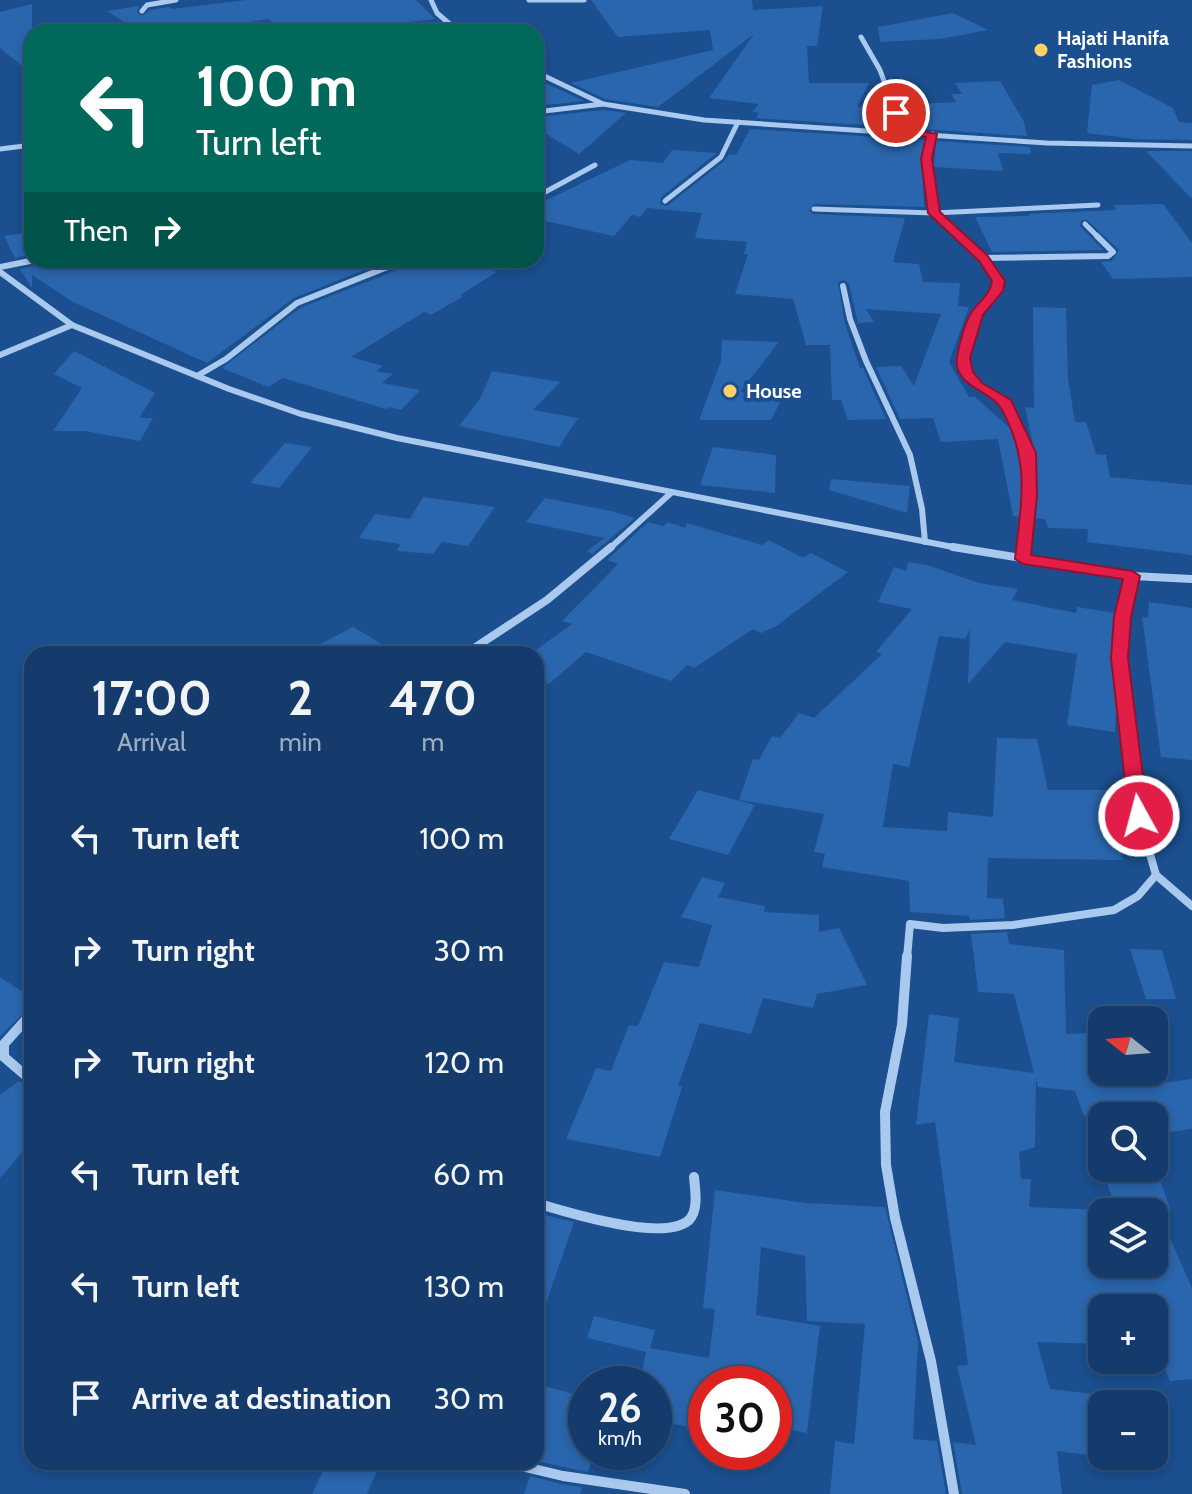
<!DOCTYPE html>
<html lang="en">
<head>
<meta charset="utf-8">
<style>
  body { margin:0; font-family:Cabin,sans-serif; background:#1d4271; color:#f1f3f6; height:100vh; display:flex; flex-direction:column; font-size:30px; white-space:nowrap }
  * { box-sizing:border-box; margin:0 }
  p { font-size:26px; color:#9dadc1 }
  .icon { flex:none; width:44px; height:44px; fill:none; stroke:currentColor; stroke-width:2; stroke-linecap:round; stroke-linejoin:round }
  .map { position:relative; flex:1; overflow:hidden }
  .drawer { position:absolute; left:24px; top:646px; width:520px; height:824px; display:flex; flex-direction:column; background:#143b6b; border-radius:24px; box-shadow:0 4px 12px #0003,0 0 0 2px #33557e }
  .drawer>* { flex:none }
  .guide { position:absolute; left:24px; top:24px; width:520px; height:244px; border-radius:24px; box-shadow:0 4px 12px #0003,0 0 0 2px #33557e; background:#00695c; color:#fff; overflow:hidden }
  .needle { width:52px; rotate:287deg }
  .buttons { position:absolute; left:1088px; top:1006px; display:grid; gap:16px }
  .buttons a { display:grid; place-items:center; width:80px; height:80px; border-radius:16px; background:#143b6b; box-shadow:0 4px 12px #0003,0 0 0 2px #33557e; font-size:40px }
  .speed { position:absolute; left:568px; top:1366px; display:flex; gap:16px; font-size:40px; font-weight:700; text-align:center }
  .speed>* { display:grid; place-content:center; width:104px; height:104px; border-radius:50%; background:#143b6b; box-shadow:0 4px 12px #0003,0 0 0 2px #33557e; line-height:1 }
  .speed small { font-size:20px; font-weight:400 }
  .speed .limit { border:12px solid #d22; background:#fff; color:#111 }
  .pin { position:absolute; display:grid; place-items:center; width:68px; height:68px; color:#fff; margin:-34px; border:4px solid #fff; border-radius:50%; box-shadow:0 2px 8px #0007 }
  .me { position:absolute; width:88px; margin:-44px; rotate:353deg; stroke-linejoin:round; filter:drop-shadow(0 0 6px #0008) }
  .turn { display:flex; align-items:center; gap:28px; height:168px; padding:0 40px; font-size:36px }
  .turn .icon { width:104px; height:104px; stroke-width:2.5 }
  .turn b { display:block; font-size:56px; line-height:68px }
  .then { display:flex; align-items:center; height:76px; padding:0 40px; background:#0003; gap:16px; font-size:30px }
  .eta { display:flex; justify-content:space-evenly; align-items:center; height:136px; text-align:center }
  .eta b { font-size:48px; font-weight:700; line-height:56px }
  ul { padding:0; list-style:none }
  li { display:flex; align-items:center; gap:24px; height:112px; padding:0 40px }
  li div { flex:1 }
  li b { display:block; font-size:30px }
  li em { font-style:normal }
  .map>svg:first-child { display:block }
  .building { fill:#2a66ad }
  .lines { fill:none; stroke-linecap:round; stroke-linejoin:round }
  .street-far3 { stroke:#a9c9ee; stroke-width:5 }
  .street-far2 { stroke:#a9c9ee; stroke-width:6 }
  .street-far1 { stroke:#a9c9ee; stroke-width:8 }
  .street { stroke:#a9c9ee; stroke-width:10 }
  .route { fill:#e11d48; stroke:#92132f; stroke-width:2 }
  .poi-dot { fill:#ffd166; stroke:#1b4f8f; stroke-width:3 }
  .labels { text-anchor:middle; stroke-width:8; stroke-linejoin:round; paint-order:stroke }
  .far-poi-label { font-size:20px; font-weight:bold; fill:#fff; stroke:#1b4f8f; text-anchor:start }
</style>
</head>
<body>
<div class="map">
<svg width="1192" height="1494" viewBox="0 0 1192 1494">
  <rect width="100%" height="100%" fill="#1b4f8f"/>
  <g class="building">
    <polygon points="246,0 416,0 435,19 328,32 283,32 268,19 192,32 140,32 107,11 139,6 137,12 142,16 150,10 169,7 172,9"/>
    <polygon points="591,0 752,0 753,10 823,6 817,46 807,46 809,83 869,83 857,107 887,105 895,127 756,118 759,113 752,112 759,104 709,98 754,34 658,107 605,99 571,83 713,50 710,30 618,37"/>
    <polygon points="32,4 32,74 0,48 0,12"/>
    <polygon points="953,13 988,30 940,39 880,42 878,27"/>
    <polygon points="536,80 554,87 584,101 536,106"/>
    <polygon points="1119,80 1173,108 1179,122 1192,123 1192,140 1135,139 1087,133 1092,85"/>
    <polygon points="1000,81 1024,122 1027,136 907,128 898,105 956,102 951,94 962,94 955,83"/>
    <polygon points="603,110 626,113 579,154 536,128 536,117"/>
    <polygon points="750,129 925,140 922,159 924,207 814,204 809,211 814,214 905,218 893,262 919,264 923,282 960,283 958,306 969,307 949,362 969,397 975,397 1015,433 1022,461 1021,517 1013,516 998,439 941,442 933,418 900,419 876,367 901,366 914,386 941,314 866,309 874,322 858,323 849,284 844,280 838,282 845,324 860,368 863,368 886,419 848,420 841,400 832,400 830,345 806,345 793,299 735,294 748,254 744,254 747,242 695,238 702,213 647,208 640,217 632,215 614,236 536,219 536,205 630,160 663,163 672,150 717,153 661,197 660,204 667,206 724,161 729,154 736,155"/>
    <polygon points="936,141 1030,147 1031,154 998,153 1003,171 934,167"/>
    <polygon points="1146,151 1192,151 1192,199"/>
    <polygon points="1163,204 1192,243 1192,277 1113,279 1101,262 1112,261 1119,250 1086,219 1081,221 1080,226 1103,250 992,252 975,217 1029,216 1028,214 1117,210 1113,205"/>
    <polygon points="32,232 32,254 15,258 4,236"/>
    <polygon points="67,260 389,260 294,298 207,363 73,302 32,275 32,288 20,269"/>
    <polygon points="411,260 467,260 497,272 460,295 464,296 431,315 424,312 351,357 383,366 376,371 393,374 382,383 420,390 401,410 389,407 386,409 283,378 268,387 222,368 300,308 407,266"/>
    <polygon points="1033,307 1066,308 1068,379 1075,422 1086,422 1096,454 1106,455 1110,477 1192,485 1192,555 1087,542 1088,529 1048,528 1045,519 1033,518 1035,478 1032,448 1034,449 1025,407 1034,408"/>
    <polygon points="722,340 779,342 740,392 785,393 771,420 699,420 721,361"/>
    <polygon points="74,351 155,393 139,418 153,418 140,441 85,431 53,431 82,388 54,374"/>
    <polygon points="492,371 560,382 533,410 578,418 559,447 459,426 480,399"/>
    <polygon points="285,443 312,447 279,488 250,483"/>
    <polygon points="713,447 776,455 775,493 700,485"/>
    <polygon points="831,479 910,486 907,513 829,490"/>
    <polygon points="423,497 495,507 468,546 442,542 433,554 397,551 400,544 359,538 375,514 410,519"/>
    <polygon points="545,498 611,511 635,518 592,554 587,551 605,538 526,522"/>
    <polygon points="648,522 663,526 668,522 685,528 687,523 762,545 769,540 803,558 811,553 848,572 775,627 761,633 753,629 694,668 687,665 671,681 586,652 549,684 536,679 536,650 572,624 562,621 618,564 607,560"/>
    <polygon points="908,562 927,565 979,583 1018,589 1012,600 1076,613 1077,607 1116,613 1112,657 1117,701 1115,732 1067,725 1077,654 1005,642 968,684 970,629 965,639 939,636 909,767 893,764 883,827 947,831 948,812 993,817 997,738 1037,739 1048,790 1116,790 1127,829 1114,829 1123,860 988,858 987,898 1003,899 1005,918 970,920 969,916 910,912 909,881 822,867 825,854 814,852 824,814 739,800 753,759 759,760 772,736 780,738 799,713 814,718 882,654 876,652 912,609 878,602 894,567 906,571"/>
    <polygon points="1149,602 1192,608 1192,760 1161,757 1142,617 1148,618"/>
    <polygon points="353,627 399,654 301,654"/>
    <polygon points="698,790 755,805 728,855 669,839"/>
    <polygon points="702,877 725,883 718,897 765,906 764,912 819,915 819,932 839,928 867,985 817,994 813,1008 763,998 751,1034 700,1023 678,1086 682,1087 660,1157 566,1139 596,1068 611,1071 629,1025 638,1026 664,962 699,967 712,925 681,917"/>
    <polygon points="1007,932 1009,944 1064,950 1066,1034 1092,1033 1102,1072 1116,1072 1124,1088 1192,1079 1192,1129 1154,1134 1154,1116 1084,1116 1075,1091 1038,1087 1036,1079 1035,1147 1019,1152 1021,1179 1031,1179 1029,1207 1102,1210 1102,1264 1154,1264 1154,1211 1117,1212 1105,1177 1159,1176 1171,1211 1158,1211 1192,1288 1192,1379 1170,1381 1154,1342 1154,1308 1102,1308 1102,1344 1037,1342 1050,1389 1102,1395 1102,1457 1057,1451 1062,1494 962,1494 953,1442 976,1445 957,1366 968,1365 935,1122 916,1125 929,1014 959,1018 954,1062 1034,1073 1014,994 978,992 971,934"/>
    <polygon points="1130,949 1162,950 1176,999 1146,999"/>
    <polygon points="0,977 32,998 32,1005 0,1036"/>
    <polygon points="19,1081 32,1092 32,1141 0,1178 0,1095"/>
    <polygon points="715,1190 806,1203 885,1207 918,1342 913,1439 937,1441 946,1494 830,1494 835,1441 854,1444 865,1324 807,1321 805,1256 761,1247 756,1315 820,1326 807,1433 774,1427 774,1384 706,1384 706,1417 699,1416 692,1427 661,1422 664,1407 654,1406 654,1384 640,1384 646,1352 587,1338 594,1316 655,1330 650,1348 709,1358 715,1309 703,1308"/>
    <polygon points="536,1213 574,1222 540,1321 536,1320"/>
    <polygon points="536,1384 586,1397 586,1452 594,1452 588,1472 536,1461"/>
    <polygon points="327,1462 381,1462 367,1494 312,1494"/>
    <polygon points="530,1476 561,1484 582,1487 580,1494 524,1494"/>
  </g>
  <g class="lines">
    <g class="street-far3">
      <polyline points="431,0 437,13 459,32"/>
      <polyline points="529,0 584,0"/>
      <polyline points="142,11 147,5 176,0"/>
      <polyline points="861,37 880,70 902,131"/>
      <polyline points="536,72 603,104 536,112"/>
      <polyline points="603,104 704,120 1047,143 1192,146"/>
      <polyline points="932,134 927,159 934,213 961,238"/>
      <polyline points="0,149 32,145"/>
      <polyline points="536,197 595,165"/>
      <polyline points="665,201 721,157 738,122"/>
      <polyline points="814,209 934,213 1098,205"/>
      <polyline points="1085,224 1099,238"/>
    </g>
    <g class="street-far2">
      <path d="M959,236L983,258L999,281C989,309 965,320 964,358C964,387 998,390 1011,411C1037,452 1029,503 1024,549"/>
      <polyline points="983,258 1108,256 1113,252 1097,236"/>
      <polyline points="0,267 35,260"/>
      <polyline points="0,272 72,325 229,389 301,414 397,438 963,549"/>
      <polyline points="843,286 850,319 866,361 910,455 922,509 925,542"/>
      <polyline points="0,355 72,325"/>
      <polyline points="197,376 226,359 297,303 405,260"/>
      <polyline points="609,549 671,493"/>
    </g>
    <g class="street-far1">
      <polyline points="953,547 1132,576 1192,579"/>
      <polyline points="1023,559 1024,547"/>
      <polyline points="1132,576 1122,617 1119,658 1139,816 1156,875 1192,906"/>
      <polyline points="465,654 547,600 611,547"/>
      <polyline points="907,958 910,924 943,928 1013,925 1114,910 1138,896 1156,875"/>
    </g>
    <g class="street">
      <polyline points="907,956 902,1025 885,1112 886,1165 895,1218 931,1361 954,1494"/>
      <polyline points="32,1013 4,1044 4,1057 32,1081"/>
      <path d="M536,1203C566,1212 664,1243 689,1220C699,1210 695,1189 694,1177"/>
      <polyline points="504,1462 563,1476 685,1494"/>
    </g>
  </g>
  <path class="route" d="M896,109L901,113L907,128L937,134L932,159L940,212L987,255L1005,281L1003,291L983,315L970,358L973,372L982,383L1011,400L1036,453L1037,495L1031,555L1132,571L1140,576L1131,617L1128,658L1148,816L1146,820L1139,822L1129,816L1111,658L1114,617L1123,579L1023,564L1015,559C1021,502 1031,463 1002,410C991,389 953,388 957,357C959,344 965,321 973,310C981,300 990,294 992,281L979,261L928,213L921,159L926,137L898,133L891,113Z"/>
  <g class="poi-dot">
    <circle cx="1041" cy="50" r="8"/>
    <circle cx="730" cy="391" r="8"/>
  </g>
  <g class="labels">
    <g class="far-poi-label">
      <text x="1057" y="45">Hajati Hanifa<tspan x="1057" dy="23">Fashions</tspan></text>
      <text x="746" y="398">House</text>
    </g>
  </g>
</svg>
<div class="buttons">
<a><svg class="needle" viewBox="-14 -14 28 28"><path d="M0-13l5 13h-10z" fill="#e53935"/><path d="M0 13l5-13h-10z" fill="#9dadc1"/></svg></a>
<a><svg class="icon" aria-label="search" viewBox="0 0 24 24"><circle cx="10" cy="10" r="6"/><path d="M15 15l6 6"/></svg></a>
<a><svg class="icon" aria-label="layers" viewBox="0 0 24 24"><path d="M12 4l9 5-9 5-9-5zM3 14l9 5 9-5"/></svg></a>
<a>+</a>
<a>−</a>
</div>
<div class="speed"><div>26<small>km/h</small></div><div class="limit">30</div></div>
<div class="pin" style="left:896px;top:113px;background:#d93025"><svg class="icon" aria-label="arrive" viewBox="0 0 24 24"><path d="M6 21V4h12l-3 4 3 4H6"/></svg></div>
<svg class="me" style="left:1139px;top:816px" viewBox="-20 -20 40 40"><circle r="17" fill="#e11d48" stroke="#fff" stroke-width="3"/><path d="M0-11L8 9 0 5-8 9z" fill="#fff"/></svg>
<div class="guide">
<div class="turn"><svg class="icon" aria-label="left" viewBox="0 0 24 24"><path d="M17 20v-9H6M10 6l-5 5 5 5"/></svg><div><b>100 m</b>Turn left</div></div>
<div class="then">Then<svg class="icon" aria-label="right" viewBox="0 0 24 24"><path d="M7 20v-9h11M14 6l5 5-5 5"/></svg></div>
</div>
<section class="drawer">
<div class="eta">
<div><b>17:00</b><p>Arrival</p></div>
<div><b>2</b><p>min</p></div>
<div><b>470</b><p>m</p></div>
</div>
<ul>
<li><svg class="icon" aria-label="left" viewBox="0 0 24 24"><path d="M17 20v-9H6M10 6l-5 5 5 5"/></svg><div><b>Turn left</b></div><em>100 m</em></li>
<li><svg class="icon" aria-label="right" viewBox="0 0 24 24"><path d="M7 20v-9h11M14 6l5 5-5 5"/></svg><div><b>Turn right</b></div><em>30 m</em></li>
<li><svg class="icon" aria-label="right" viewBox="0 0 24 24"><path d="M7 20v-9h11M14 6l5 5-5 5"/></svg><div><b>Turn right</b></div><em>120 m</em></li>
<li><svg class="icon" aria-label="left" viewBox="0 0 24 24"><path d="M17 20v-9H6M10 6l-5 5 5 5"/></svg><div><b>Turn left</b></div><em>60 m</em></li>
<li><svg class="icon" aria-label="left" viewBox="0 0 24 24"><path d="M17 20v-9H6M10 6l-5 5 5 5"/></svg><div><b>Turn left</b></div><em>130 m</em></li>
<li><svg class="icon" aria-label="arrive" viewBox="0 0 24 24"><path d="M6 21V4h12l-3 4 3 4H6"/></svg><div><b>Arrive at destination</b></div><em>30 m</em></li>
</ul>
</section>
</div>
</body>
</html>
